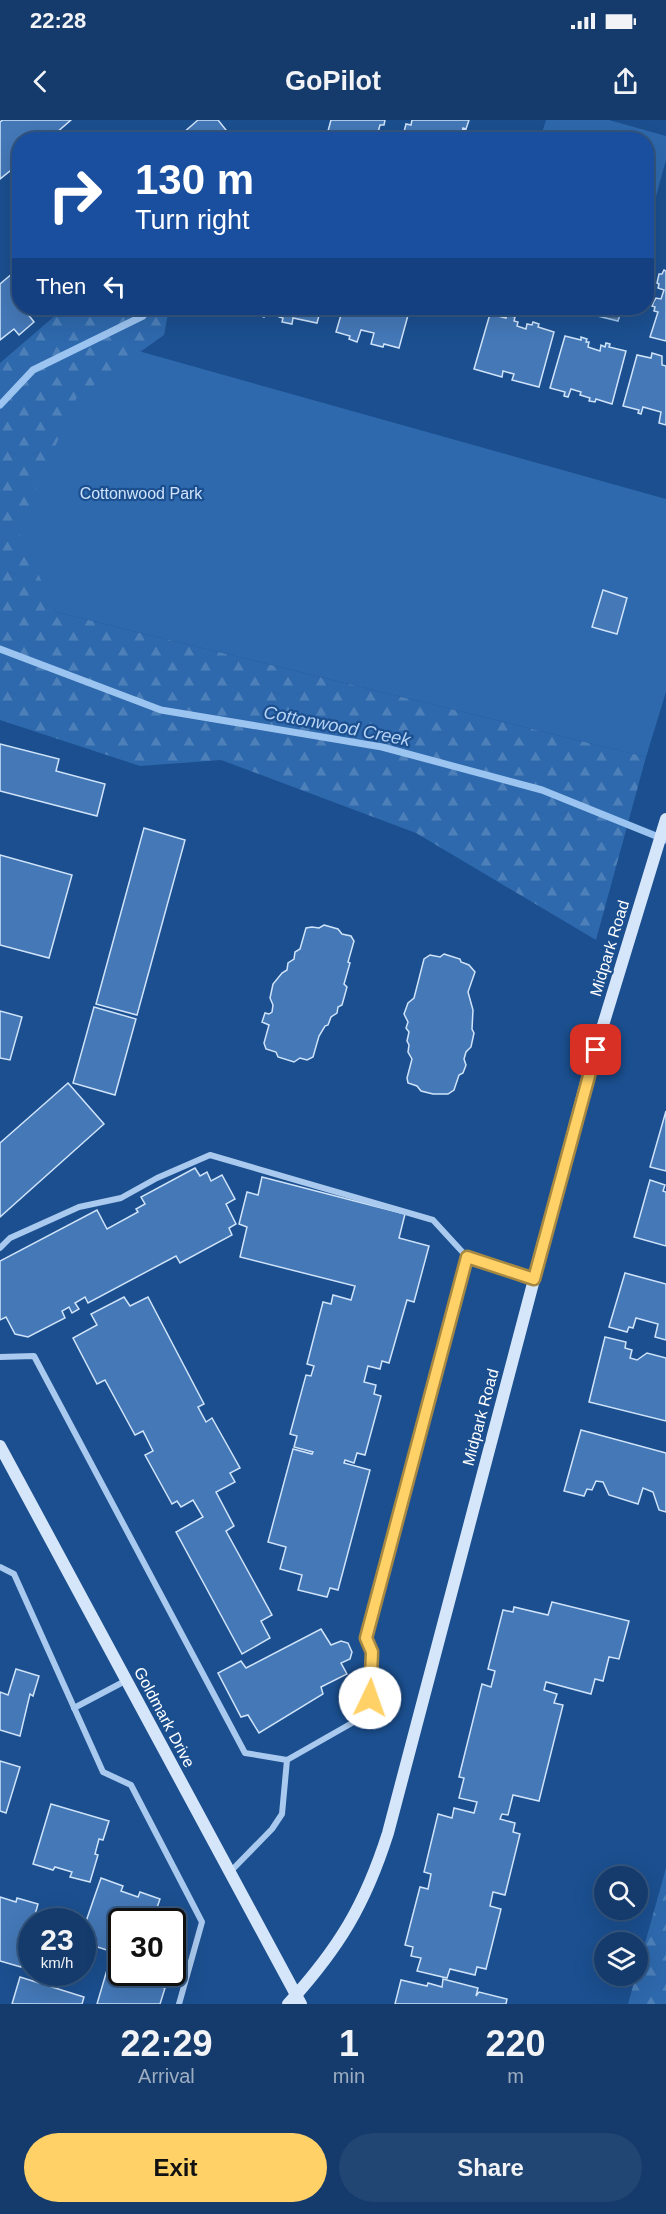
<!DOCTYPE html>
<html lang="en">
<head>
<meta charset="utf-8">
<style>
  body { margin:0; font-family:Helvetica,sans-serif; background:#214673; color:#f1f3f6; height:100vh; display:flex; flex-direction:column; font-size:22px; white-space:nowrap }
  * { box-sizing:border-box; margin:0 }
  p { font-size:20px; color:#9dadc1 }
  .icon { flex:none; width:33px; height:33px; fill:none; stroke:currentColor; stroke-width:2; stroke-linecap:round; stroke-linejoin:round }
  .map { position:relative; height:1884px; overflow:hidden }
  .panel { display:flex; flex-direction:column; background:#143b6b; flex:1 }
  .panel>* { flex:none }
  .guide { position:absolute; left:12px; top:12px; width:642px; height:183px; border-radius:24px; box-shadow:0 6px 24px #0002,0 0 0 2px #33557e; background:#1a4fa0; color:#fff; overflow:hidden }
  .buttons { position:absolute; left:594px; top:1746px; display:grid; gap:12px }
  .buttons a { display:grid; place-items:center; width:54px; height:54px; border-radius:50%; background:#143b6b; box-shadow:0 6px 24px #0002,0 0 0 2px #33557e; font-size:30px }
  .speed { position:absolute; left:18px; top:1788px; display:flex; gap:12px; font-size:30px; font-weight:700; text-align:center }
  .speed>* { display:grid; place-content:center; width:78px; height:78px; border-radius:50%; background:#143b6b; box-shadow:0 6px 24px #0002,0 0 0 2px #33557e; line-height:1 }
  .speed small { font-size:15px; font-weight:400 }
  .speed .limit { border:3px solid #111; border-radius:9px; background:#fff; color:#111 }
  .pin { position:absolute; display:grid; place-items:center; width:51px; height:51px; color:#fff; margin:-26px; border-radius:12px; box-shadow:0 3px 9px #0006 }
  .me { position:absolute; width:66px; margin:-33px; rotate:3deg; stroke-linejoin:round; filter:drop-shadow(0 0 4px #0008) }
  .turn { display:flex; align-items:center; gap:21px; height:126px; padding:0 24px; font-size:27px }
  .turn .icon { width:78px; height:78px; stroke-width:2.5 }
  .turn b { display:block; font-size:42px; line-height:51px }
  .then { display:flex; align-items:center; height:57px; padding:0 24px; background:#0003; gap:12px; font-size:22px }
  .eta { display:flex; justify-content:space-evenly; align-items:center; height:102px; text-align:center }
  .eta b { font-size:36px; font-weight:700; line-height:42px }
  .primary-button { display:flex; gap:12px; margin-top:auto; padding:12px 24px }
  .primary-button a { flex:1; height:69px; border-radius:36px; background:#ffd166; color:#111; font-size:24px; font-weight:700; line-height:69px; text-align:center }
  .primary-button a+a { background:#214673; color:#f1f3f6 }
  .status { display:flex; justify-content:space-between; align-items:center; height:42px; padding:0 30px; background:#143b6b; direction:ltr }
  .status svg { height:16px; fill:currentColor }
  header { display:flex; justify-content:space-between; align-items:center; height:78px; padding:0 24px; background:#143b6b; font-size:27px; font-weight:700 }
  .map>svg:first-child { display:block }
  .green { fill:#2e69ad }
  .forest { fill:url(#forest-firs) }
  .water { fill:url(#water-rules); stroke:#9cc4f0; stroke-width:1.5 }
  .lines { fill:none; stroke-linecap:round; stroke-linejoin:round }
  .stream { stroke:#9cc4f0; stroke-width:7 }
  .building { fill:#4478b7; stroke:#cfe3fa; stroke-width:1.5 }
  .street { stroke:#a9c9ee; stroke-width:6 }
  .secondary { stroke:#d6e6fa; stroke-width:12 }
  .route-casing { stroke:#a68842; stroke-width:15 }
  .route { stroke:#ffd166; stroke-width:10 }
  .labels { text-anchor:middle; stroke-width:4.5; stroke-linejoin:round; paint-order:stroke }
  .park-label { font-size:16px; fill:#cfe3fa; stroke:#1b4f8f }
  .street-label { font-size:16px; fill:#fff; stroke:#1b4f8f }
  .water-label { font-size:18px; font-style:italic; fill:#b5d3f5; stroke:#1b4f8f }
</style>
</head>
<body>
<div class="status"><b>22:28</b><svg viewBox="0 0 49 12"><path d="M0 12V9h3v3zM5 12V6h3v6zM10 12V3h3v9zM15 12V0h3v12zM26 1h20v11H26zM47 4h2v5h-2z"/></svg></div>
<header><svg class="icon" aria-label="back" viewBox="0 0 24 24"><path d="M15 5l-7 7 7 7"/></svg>GoPilot<svg class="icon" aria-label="share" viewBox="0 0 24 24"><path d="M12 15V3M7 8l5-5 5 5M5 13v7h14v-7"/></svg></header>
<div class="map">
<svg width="666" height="1884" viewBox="0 0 666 1884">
  <defs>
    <pattern id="forest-firs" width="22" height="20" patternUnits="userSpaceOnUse" patternTransform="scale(1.5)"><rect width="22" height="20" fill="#2e69ad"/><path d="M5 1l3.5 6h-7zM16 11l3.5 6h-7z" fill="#4d80b9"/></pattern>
    <pattern id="water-rules" width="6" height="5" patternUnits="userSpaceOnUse" patternTransform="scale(1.5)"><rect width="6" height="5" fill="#3c6290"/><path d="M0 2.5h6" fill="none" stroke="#597aa1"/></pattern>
  </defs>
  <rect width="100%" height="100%" fill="#1b4f8f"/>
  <g class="green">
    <polygon points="546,0 609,0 666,16 666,40 647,109 646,20 540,19"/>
    <polygon points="103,221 666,379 666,572 646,637 56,492 0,383"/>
  </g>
  <g class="forest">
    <polygon points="64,188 169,188 164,215 77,277 18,411 56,492 646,637 596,820 416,713 221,640 140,646 0,600 0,243"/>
    <polygon points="666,1748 666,1884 628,1884"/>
  </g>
  <polygon class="water" points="574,188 622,188 618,201 573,190"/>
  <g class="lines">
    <g class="stream">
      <polyline points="0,285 33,250 143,196"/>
      <polyline points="0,529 161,590 382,627 542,670 666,720"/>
    </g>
  </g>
  <g class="building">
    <polygon points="3,0 71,0 48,20 20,20 20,43 0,59 0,2"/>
    <polygon points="198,0 218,0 234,20 175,20"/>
    <polygon points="331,0 385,0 384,5 380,5 376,20 359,20 328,11"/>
    <polygon points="412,0 469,0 466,9 463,8 462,12 456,11 455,16 461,18 460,20 402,20 406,4 411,5"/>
    <polygon points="20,147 20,188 34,188 27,193 34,202 19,215 14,209 0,220 0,164"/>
    <polygon points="664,150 666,151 666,221 650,217 658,192 654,191 655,187 652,186 654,181 656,178 661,179 664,170 658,168 659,164 657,163 659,154 662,154"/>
    <polygon points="254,188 321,188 317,203 293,198 292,204 282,202 283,198 279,197 280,192 266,188 264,197 258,195 260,189"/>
    <polygon points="343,188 410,188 399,228 384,224 383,227 371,224 374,213 361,210 357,222 349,219 350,216 336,212"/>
    <polygon points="490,194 506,198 507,195 515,197 514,201 518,202 517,206 526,209 527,204 532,205 533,202 539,204 538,207 554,212 539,267 512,260 514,254 503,251 502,257 474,249"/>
    <polygon points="565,216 581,220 581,217 587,219 586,222 589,222 588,227 600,231 601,225 605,227 606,223 610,224 609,227 626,231 612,284 596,279 595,282 589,281 590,278 580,275 581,272 571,269 568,277 564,276 565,272 550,268"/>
    <polygon points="652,233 662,236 662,245 666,246 666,305 659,303 661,292 643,287 641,294 638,293 639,290 623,286 637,235 651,238"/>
    <polygon points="603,470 627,478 617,514 592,507"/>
    <polygon points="0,624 59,639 56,651 105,664 97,696 0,671"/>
    <polygon points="144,708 185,720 137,895 96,884"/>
    <polygon points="0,735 72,755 49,838 0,825"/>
    <polygon points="324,805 338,809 342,814 351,816 354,821 348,842 350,843 344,864 347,867 342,885 338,887 337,893 331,897 328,905 325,906 319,916 313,937 307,940 300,938 294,942 278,937 276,932 266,929 264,923 269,905 262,902 265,893 269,894 272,892 273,885 270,878 273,864 282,853 287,850 288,843 294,839 295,832 300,829 306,808 312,807 319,808"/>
    <polygon points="444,834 460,839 461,842 469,845 475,852 468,872 473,890 472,909 474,913 471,927 466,932 464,939 466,945 463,953 459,955 454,970 448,974 433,974 421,971 417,966 408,963 407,958 412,939 408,932 409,925 407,921 409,912 406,908 408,902 404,894 408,883 414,878 424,839 430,835 440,837"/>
    <polygon points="94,887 136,899 115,975 73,963"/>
    <polygon points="0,891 22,897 10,940 0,938"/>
    <polygon points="68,963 104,1004 0,1097 0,1023"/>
    <polygon points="666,991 666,1051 650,1047"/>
    <polygon points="195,1048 200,1056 207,1052 211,1061 222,1055 235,1079 226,1084 236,1104 229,1108 232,1115 180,1143 176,1136 88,1183 85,1177 75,1183 79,1189 72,1193 69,1187 62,1191 65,1198 28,1217 15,1214 6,1197 0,1200 0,1141 97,1090 107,1109 138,1092 136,1089 145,1084 141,1077"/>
    <polygon points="262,1057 405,1094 399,1118 429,1126 414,1182 407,1180 389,1243 382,1241 380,1249 368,1246 364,1262 376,1265 374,1274 381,1276 365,1335 357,1333 354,1343 345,1340 344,1343 370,1350 338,1470 330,1468 327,1477 298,1470 302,1455 280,1449 286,1427 268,1422 293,1329 312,1334 313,1332 294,1327 297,1316 290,1314 306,1255 311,1256 314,1246 307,1244 323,1182 331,1184 333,1175 351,1180 355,1166 240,1137 247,1107 239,1104 247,1072 258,1075"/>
    <polygon points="650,1060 665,1065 663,1071 666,1072 666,1126 634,1117"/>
    <polygon points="625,1153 666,1164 666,1220 655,1217 658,1204 636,1198 633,1208 629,1207 627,1212 609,1207"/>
    <polygon points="124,1177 130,1186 148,1177 204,1284 198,1287 206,1302 212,1298 240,1348 230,1353 235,1362 216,1372 234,1406 226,1411 272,1495 261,1501 270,1518 242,1534 176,1412 203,1397 193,1380 181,1387 177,1381 172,1384 145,1335 153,1331 143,1311 135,1315 105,1260 97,1264 73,1218 97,1205 91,1194"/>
    <polygon points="605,1217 626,1222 625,1228 632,1230 630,1238 637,1240 647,1233 666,1238 666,1301 589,1282"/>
    <polygon points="581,1310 666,1333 666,1392 659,1390 653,1372 643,1368 638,1384 609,1375 603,1362 596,1361 592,1370 587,1369 584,1376 564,1371"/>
    <polygon points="552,1482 629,1501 619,1539 609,1537 603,1561 595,1559 591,1574 546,1562 544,1570 557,1574 554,1583 563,1585 539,1681 513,1675 508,1695 502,1694 500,1699 515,1703 513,1712 520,1714 505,1775 493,1772 490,1786 501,1789 486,1849 477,1847 475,1855 450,1849 447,1858 417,1851 421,1838 411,1836 413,1827 405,1825 420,1767 428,1769 431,1754 424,1752 438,1694 452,1698 454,1688 474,1693 477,1682 459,1678 464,1658 459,1657 482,1564 491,1567 495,1551 488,1549 503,1490 513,1492 514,1487 548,1495"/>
    <polygon points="321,1509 331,1525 341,1521 348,1523 352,1532 350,1539 341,1543 347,1554 321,1567 323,1574 259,1613 248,1595 241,1597 218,1553 241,1541 246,1548"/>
    <polygon points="16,1549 39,1556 33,1576 30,1574 20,1616 0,1610 0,1572 8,1575"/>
    <polygon points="0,1641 20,1647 6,1693 0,1691"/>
    <polygon points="51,1684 109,1701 103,1720 99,1719 95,1734 98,1735 90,1762 70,1757 72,1752 55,1747 53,1750 33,1744"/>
    <polygon points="101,1758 123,1766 121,1771 138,1777 140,1772 160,1779 152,1802 122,1802 122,1835 82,1822 82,1813"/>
    <polygon points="0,1777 16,1782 17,1778 38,1784 33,1802 32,1802 32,1808 21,1847 0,1841"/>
    <polygon points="107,1850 165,1868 160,1884 97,1884"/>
    <polygon points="20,1857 84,1877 82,1884 12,1884"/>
    <polygon points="443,1859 478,1868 476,1876 479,1872 507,1879 506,1884 395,1884 401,1860 427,1866 428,1863 442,1867"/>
  </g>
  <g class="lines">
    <g class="street">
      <polyline points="0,1128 10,1118 79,1087 121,1078 157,1058 210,1035 433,1100 467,1137 534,1159"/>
      <polyline points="0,1237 34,1236 245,1633 287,1640 359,1599 370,1577 372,1532 366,1518 467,1137"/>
      <polyline points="0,1447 14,1454 103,1652 131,1665 202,1802 179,1884"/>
      <polyline points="74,1588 127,1560"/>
      <polyline points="230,1752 272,1709 282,1694 287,1640"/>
    </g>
    <g class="secondary">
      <polyline points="0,1326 301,1884"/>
      <path d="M288,1884C339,1828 365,1785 388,1713L589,951L666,699"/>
    </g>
  </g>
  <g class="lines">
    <g class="route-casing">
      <polyline id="route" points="370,1578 372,1532 366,1518 467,1137 534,1159 596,930"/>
    </g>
    <use href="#route" class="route"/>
  </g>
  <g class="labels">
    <g class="park-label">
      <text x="141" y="379">Cottonwood Park</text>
    </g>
    <g class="street-label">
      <text transform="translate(609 828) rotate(-73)" y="6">Midpark Road</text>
      <text transform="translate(480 1297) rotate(-75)" y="6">Midpark Road</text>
      <text transform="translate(165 1597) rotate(62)" y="6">Goldmark Drive</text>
    </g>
    <g class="water-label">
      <text transform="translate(337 606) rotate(11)" y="6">Cottonwood Creek</text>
    </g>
  </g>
</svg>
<div class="buttons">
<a><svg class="icon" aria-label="search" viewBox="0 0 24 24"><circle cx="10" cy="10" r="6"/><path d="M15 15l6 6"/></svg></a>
<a><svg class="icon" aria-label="layers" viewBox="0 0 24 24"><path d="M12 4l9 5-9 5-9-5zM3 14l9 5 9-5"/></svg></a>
</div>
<div class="speed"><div>23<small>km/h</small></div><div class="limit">30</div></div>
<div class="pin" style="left:596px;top:930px;background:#d93025"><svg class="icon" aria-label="arrive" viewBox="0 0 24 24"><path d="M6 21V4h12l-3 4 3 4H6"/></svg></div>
<svg class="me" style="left:370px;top:1578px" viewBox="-20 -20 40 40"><circle r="19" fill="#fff"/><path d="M0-13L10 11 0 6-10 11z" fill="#ffd166"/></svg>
<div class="guide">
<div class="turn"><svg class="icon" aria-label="right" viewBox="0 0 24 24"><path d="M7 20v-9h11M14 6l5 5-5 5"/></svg><div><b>130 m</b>Turn right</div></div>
<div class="then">Then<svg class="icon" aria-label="left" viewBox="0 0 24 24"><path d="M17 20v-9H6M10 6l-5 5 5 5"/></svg></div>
</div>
</div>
<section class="panel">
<div class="eta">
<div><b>22:29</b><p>Arrival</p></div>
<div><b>1</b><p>min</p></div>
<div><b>220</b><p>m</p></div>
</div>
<div class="primary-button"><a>Exit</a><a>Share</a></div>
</section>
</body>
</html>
